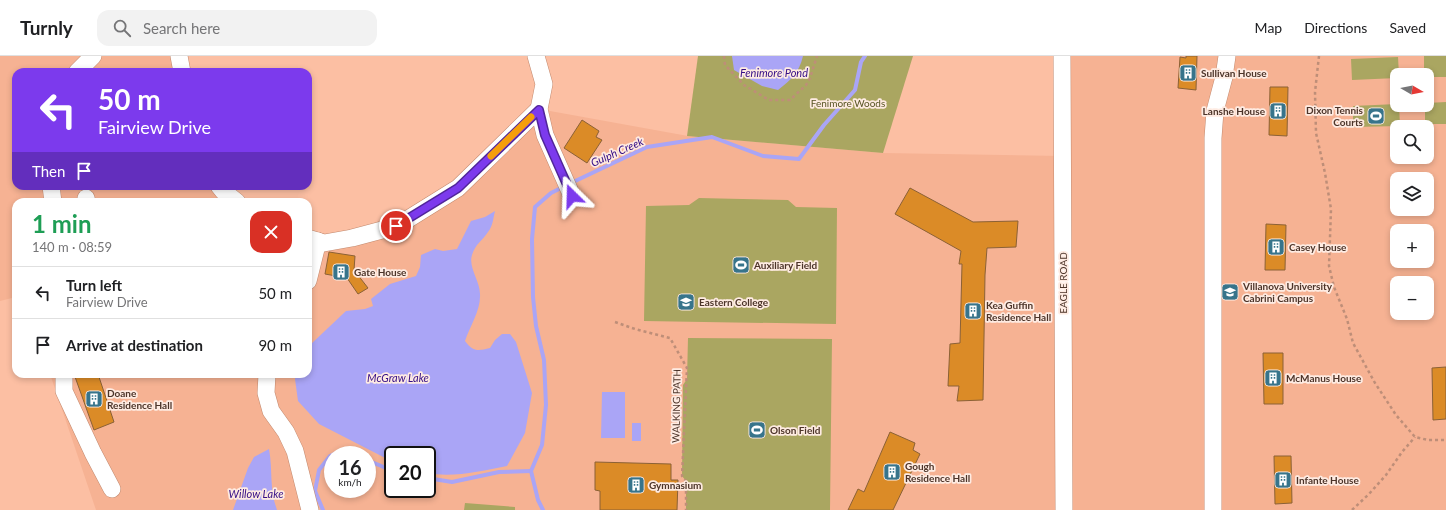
<!DOCTYPE html>
<html lang="en">
<head>
<meta charset="utf-8">
<style>
  body { margin:0; font-family:Lato,sans-serif; background:#f2f2f2; color:#202124; height:100vh; display:flex; flex-direction:column; font-size:15px; white-space:nowrap }
  * { box-sizing:border-box; margin:0 }
  p { font-size:13px; color:#757577 }
  .icon { flex:none; width:22px; height:22px; fill:none; stroke:currentColor; stroke-width:2; stroke-linecap:round; stroke-linejoin:round }
  .map { position:relative; flex:1; overflow:hidden }
  .sheet { position:absolute; left:12px; top:142px; width:300px; height:180px; display:flex; flex-direction:column; background:#fff; border-radius:12px; box-shadow:0 2px 6px #0003 }
  .sheet>* { flex:none }
  .hud { position:absolute; left:12px; top:12px; width:300px; height:122px; border-radius:12px; box-shadow:0 2px 6px #0003; background:#7c3aed; color:#fff; overflow:hidden }
  .needle { width:26px; rotate:99deg }
  .buttons { position:absolute; left:1390px; top:12px; display:grid; gap:8px }
  .buttons a { display:grid; place-items:center; width:44px; height:44px; border-radius:8px; background:#fff; box-shadow:0 2px 6px #0003; font-size:20px }
  .speed { position:absolute; left:324px; top:390px; display:flex; gap:8px; font-size:20px; font-weight:700; text-align:center }
  .speed>* { display:grid; place-content:center; width:52px; height:52px; border-radius:50%; background:#fff; box-shadow:0 2px 6px #0003; line-height:1 }
  .speed small { font-size:10px; font-weight:400 }
  .speed .limit { border:2px solid #111; border-radius:6px; background:#fff; color:#111 }
  .pin { position:absolute; display:grid; place-items:center; width:34px; height:34px; color:#fff; margin:-17px; border:2px solid #fff; border-radius:50%; box-shadow:0 1px 4px #0007 }
  .me { position:absolute; width:44px; margin:-22px; rotate:338deg; stroke-linejoin:round; filter:drop-shadow(0 0 3px #0008) }
  .turn { display:flex; align-items:center; gap:14px; height:84px; padding:0 20px; font-size:18px }
  .turn .icon { width:52px; height:52px; stroke-width:2.5 }
  .turn b { display:block; font-size:28px; line-height:34px }
  .then { display:flex; align-items:center; height:38px; padding:0 20px; background:#0003; gap:8px; font-size:15px }
  .round { display:grid; place-items:center; flex:none; width:42px; height:42px; border-radius:12px; background:#f2f2f2 }
  .head { display:flex; align-items:center; justify-content:space-between; height:68px; padding:0 20px }
  h1 { font-size:24px; font-weight:700; line-height:30px; color:#1e9e55 }
  ul { padding:0; list-style:none }
  li { display:flex; align-items:center; gap:12px; height:52px; padding:0 20px; border-top:1px solid #e0e0e0 }
  li div { flex:1 }
  li b { display:block; font-size:15px }
  li em { font-style:normal }
  header { display:flex; align-items:center; gap:24px; box-sizing:border-box; height:56px; padding:0 20px; background:#fff; border-bottom:1px solid #e0e0e0 }
  header strong { font-size:19px }
  nav { display:flex; gap:22px; margin-inline-start:auto; font-size:14px }
  .search { width:280px; height:36px; background:#f2f2f2; display:flex; align-items:center; gap:10px; box-sizing:border-box; padding:0 14px; border-radius:12px; color:#757577; font-size:15px }
  .map>svg:first-child { display:block }
  .built { fill:#f6b293; fill-rule:evenodd }
  .green { fill:#aaa661 }
  .water { fill:#aaa5f6 }
  .lines { fill:none; stroke-linecap:round; stroke-linejoin:round }
  .stream { stroke:#aaa5f6; stroke-width:4 }
  .building { fill:#db8b27; stroke:#8b6136 }
  .minor-casing { stroke:#c2896e; stroke-width:18 }
  .path { stroke:#be8e78; stroke-width:2.5; stroke-dasharray:3 3; stroke-linecap:butt }
  .minor { stroke:#fff; stroke-width:17 }
  .route-casing { stroke:#51269a; stroke-width:10 }
  .route { stroke:#7c3aed; stroke-width:7 }
  .slow { stroke:#f59e0b; stroke-width:7 }
  .labels { text-anchor:middle; stroke-width:3.5; stroke-linejoin:round; paint-order:stroke }
  .poi-label { font-size:10px; font-weight:bold; fill:#4c3429; stroke:#feebe2; text-anchor:start }
  .park-label { font-size:10px; fill:#585524; stroke:#feebe2 }
  .street-label { font-size:10px; fill:#4c3429; stroke:#feebe2 }
  .water-label { font-size:11px; font-style:italic; fill:#350e86; stroke:#feebe2 }
</style>
</head>
<body>
<header>
<strong>Turnly</strong>
<div class="search"><svg class="icon" aria-label="search" viewBox="0 0 24 24"><circle cx="10" cy="10" r="6"/><path d="M15 15l6 6"/></svg>Search here</div>
<nav><a>Map</a><a>Directions</a><a>Saved</a></nav>
</header>
<div class="map">
<svg width="1446" height="454" viewBox="0 0 1446 454">
  <rect width="100%" height="100%" fill="#fcbfa3"/>
  <g class="built">
    <polygon points="0,0 179,0 182,16 16,16 16,130 219,130 237,146 16,146 16,241 0,245"/>
    <path d="M1062,0H1446V454H96L50,318H308V182H352L458,132L539,53L688,80L883,97L1062,100ZM1397,19H1427V49H1397ZM1397,71H1427V101H1397ZM1397,123H1427V153H1397ZM1397,175H1427V205H1397ZM1397,227H1427V257H1397ZM333,399H367V433H333ZM393,399H427V433H393Z"/>
  </g>
  <g class="green">
    <polygon points="698,0 913,0 883,97 687,80"/>
    <polygon points="1424,0 1446,0 1446,21 1427,21 1427,19 1424,19"/>
    <polygon points="1398,1 1399,19 1397,19 1397,22 1352,24 1351,3"/>
    <polygon points="1446,46 1446,68 1425,68 1425,49 1427,49 1427,47"/>
    <polygon points="1397,48 1399,49 1400,70 1353,71 1353,50"/>
    <polygon points="699,142 788,144 796,151 837,152 836,268 644,265 646,150 689,149"/>
    <polygon points="688,282 832,283 830,454 686,454 686,425 682,420 683,329 687,323"/>
    <polygon points="465,447 515,451 515,454 464,454"/>
  </g>
  <g class="water">
    <path d="M732,0H803C799,17 791,24 778,34L762,30L734,14Z"/>
    <path d="M495,155C493,163 493,170 488,176C483,184 475,188 472,199C468,211 480,225 480,238C481,254 470,270 465,285C473,296 478,295 490,292L495,284L502,278H510L516,286L532,337L525,377L507,410C481,415 453,422 427,417V399H393V406L319,368L298,345L295,323L296,318H308V292L310,289L346,255L365,253L373,250L371,243L390,228L416,220L420,211L421,199L435,193L443,195L457,193L471,165L485,161Z"/>
    <polygon points="602,336 625,336 625,382 601,382"/>
    <rect x="632" y="367" width="9" height="18"/>
    <path d="M269,393C273,415 269,432 277,454H233L248,412L254,401Z"/>
  </g>
  <g class="lines">
    <g class="stream">
      <polyline points="571,127 647,91 712,81 763,100 799,103 824,69 855,34 861,6 865,0"/>
      <polyline points="367,404 393,415"/>
      <polyline points="427,422 452,426 499,416 531,415"/>
      <polyline points="323,454 315,435 319,414 330,400 343,394 354,399"/>
      <polyline points="543,454 538,444 531,415 542,389 546,349 544,304 536,270 533,241 532,183 535,151 551,137 563,131"/>
    </g>
  </g>
  <g class="building">
    <polygon points="1186,0 1197,0 1196,34 1178,32 1180,1 1186,2"/>
    <polygon points="1270,31 1288,31 1287,80 1269,79"/>
    <polygon points="582,64 599,75 596,81 602,84 587,107 564,92"/>
    <polygon points="910,132 973,166 1018,165 1016,191 987,192 985,219 983,344 957,345 959,330 948,330 950,288 960,287 962,208 959,208 961,195 895,158"/>
    <polygon points="1266,168 1286,169 1285,214 1265,214"/>
    <polygon points="329,196 355,200 354,214 368,232 358,238 347,222 325,218"/>
    <polygon points="1263,297 1283,297 1283,348 1264,348"/>
    <polygon points="1446,311 1446,363 1433,364 1432,312"/>
    <polygon points="74,318 98,318 114,366 94,374"/>
    <polygon points="890,376 915,387 913,394 920,398 893,454 848,454 858,433 864,436"/>
    <polygon points="1274,400 1291,400 1292,447 1275,448"/>
    <polygon points="595,406 671,408 671,424 678,424 677,454 600,454 600,435 595,434"/>
  </g>
  <g class="lines">
    <g class="minor-casing">
      <g id="minor">
        <polyline points="179,0 182,16"/>
        <polyline points="536,0 544,28 539,53 545,79 572,140"/>
        <polyline points="1062,0 1064,454"/>
        <polyline points="77,16 93,0"/>
        <polyline points="51,130 53,146"/>
        <polyline points="219,130 223,135 237,146"/>
        <polyline points="86,142 87,146"/>
        <polyline points="308,182 324,187 352,182 397,170 458,132 539,53"/>
        <polyline points="308,225 318,185"/>
        <polyline points="64,318 64,335 93,397 112,433"/>
        <polyline points="267,318 266,337 271,355 286,376 295,395 310,454"/>
        <polyline points="1213,454 1213,82 1215,55 1224,21 1227,0"/>
      </g>
    </g>
    <g class="path">
      <polyline points="724,0 725,9 744,29 769,44 790,44 806,29 810,22 817,0"/>
      <polyline points="1319,0 1315,36 1316,77 1325,117 1331,153 1329,210 1334,231 1347,263 1353,287 1375,327 1396,359 1415,381 1428,384 1446,384"/>
      <polyline points="615,266 635,273 670,282 687,312 682,420 686,425 686,454"/>
      <polyline points="1352,454 1369,438 1386,419 1402,396 1415,381"/>
    </g>
    <use href="#minor" class="minor"/>
  </g>
  <g class="lines">
    <g class="route-casing">
      <polyline id="route" points="396,170 458,132 539,54 545,79 572,140"/>
    </g>
    <use href="#route" class="route"/>
    <polyline class="slow" points="491,100 531,61"/>
  </g>
  <defs>
    <g id="building-square" transform="scale(0.9)"><rect x="-9" y="-9" width="18" height="18" rx="4" fill="#37748b" stroke="#feebe2"/><path d="M-4-6H4V6H1V3H-1V6H-4ZM-2.5-4.3h1.7v1.8h-1.7ZM.8-4.3h1.7v1.8H.8ZM-2.5-1h1.7V.8h-1.7ZM.8-1h1.7V.8H.8Z" fill="#fff"/></g>
    <g id="stadium-square" transform="scale(0.9)"><rect x="-9" y="-9" width="18" height="18" rx="4" fill="#37748b" stroke="#feebe2"/><path d="M0-5a6.5 5 0 1 0 0 10a6.5 5 0 1 0 0-10ZM-3.5-1.8h7v3.6h-7Z" fill="#fff"/></g>
    <g id="university-square" transform="scale(0.9)"><rect x="-9" y="-9" width="18" height="18" rx="4" fill="#37748b" stroke="#feebe2"/><path d="M0-5L7-2L0 1L-7-2ZM-4 1L0 2.5L4 1V4Q0 6-4 4Z" fill="#fff"/></g>
    <g id="school-square" transform="scale(0.9)"><rect x="-9" y="-9" width="18" height="18" rx="4" fill="#37748b" stroke="#feebe2"/><path d="M0-5L7-2L0 1L-7-2ZM-4 1L0 2.5L4 1V4Q0 6-4 4Z" fill="#fff"/></g>
  </defs>
  <g fill-rule="evenodd">
    <use href="#building-square" x="1188" y="17"/>
    <use href="#building-square" x="1278" y="55"/>
    <use href="#stadium-square" x="1376" y="60"/>
    <use href="#building-square" x="1276" y="191"/>
    <use href="#stadium-square" x="741" y="209"/>
    <use href="#building-square" x="341" y="216"/>
    <use href="#university-square" x="1230" y="236"/>
    <use href="#school-square" x="686" y="246"/>
    <use href="#building-square" x="973" y="255"/>
    <use href="#building-square" x="1273" y="322"/>
    <use href="#building-square" x="94" y="343"/>
    <use href="#stadium-square" x="757" y="374"/>
    <use href="#building-square" x="892" y="416"/>
    <use href="#building-square" x="1283" y="424"/>
    <use href="#building-square" x="636" y="429"/>
  </g>
  <g class="labels">
    <g class="poi-label">
      <text x="1201" y="21">Sullivan House</text>
      <text x="1363" y="58" text-anchor="end">Dixon Tennis<tspan x="1363" dy="12">Courts</tspan></text>
      <text x="1265" y="59" text-anchor="end">Lanshe House</text>
      <text x="1289" y="195">Casey House</text>
      <text x="754" y="213">Auxiliary Field</text>
      <text x="354" y="220">Gate House</text>
      <text x="1243" y="234">Villanova University<tspan x="1243" dy="12">Cabrini Campus</tspan></text>
      <text x="699" y="250">Eastern College</text>
      <text x="986" y="253">Kea Guffin<tspan x="986" dy="12">Residence Hall</tspan></text>
      <text x="1286" y="326">McManus House</text>
      <text x="107" y="341">Doane<tspan x="107" dy="12">Residence Hall</tspan></text>
      <text x="770" y="378">Olson Field</text>
      <text x="905" y="414">Gough<tspan x="905" dy="12">Residence Hall</tspan></text>
      <text x="1296" y="428">Infante House</text>
      <text x="649" y="433">Gymnasium</text>
    </g>
    <g class="park-label">
      <text x="848" y="51">Fenimore Woods</text>
    </g>
    <g class="street-label">
      <text transform="translate(1063 227) rotate(-90)" y="4">EAGLE ROAD</text>
      <text transform="translate(676 350) rotate(-89)" y="4">WALKING PATH</text>
    </g>
    <g class="water-label">
      <text x="774" y="21">Fenimore Pond</text>
      <text transform="translate(617 96) rotate(-24)" y="4">Gulph Creek</text>
      <text x="398" y="326">McGraw Lake</text>
      <text x="256" y="442">Willow Lake</text>
    </g>
  </g>
</svg>
<div class="buttons">
<a><svg class="needle" viewBox="-14 -14 28 28"><path d="M0-13l5 13h-10z" fill="#e53935"/><path d="M0 13l5-13h-10z" fill="#757577"/></svg></a>
<a><svg class="icon" aria-label="search" viewBox="0 0 24 24"><circle cx="10" cy="10" r="6"/><path d="M15 15l6 6"/></svg></a>
<a><svg class="icon" aria-label="layers" viewBox="0 0 24 24"><path d="M12 4l9 5-9 5-9-5zM3 14l9 5 9-5"/></svg></a>
<a>+</a>
<a>−</a>
</div>
<div class="speed"><div>16<small>km/h</small></div><div class="limit">20</div></div>
<div class="pin" style="left:396px;top:170px;background:#d93025"><svg class="icon" aria-label="arrive" viewBox="0 0 24 24"><path d="M6 21V4h12l-3 4 3 4H6"/></svg></div>
<svg class="me" style="left:572px;top:140px" viewBox="-20 -20 40 40"><path d="M0-17L14 15 0 8-14 15z" fill="#7c3aed" stroke="#fff" stroke-width="4"/></svg>
<div class="hud">
<div class="turn"><svg class="icon" aria-label="left" viewBox="0 0 24 24"><path d="M17 20v-9H6M10 6l-5 5 5 5"/></svg><div><b>50 m</b>Fairview Drive</div></div>
<div class="then">Then<svg class="icon" aria-label="arrive" viewBox="0 0 24 24"><path d="M6 21V4h12l-3 4 3 4H6"/></svg></div>
</div>
<section class="sheet">
<div class="head"><div><h1>1 min</h1><p>140 m · 08:59</p></div><a class="round" style="background:#d93025;color:#fff"><svg class="icon" aria-label="close" viewBox="0 0 24 24"><path d="M6 6l12 12M18 6L6 18"/></svg></a></div>
<ul>
<li><svg class="icon" aria-label="left" viewBox="0 0 24 24"><path d="M17 20v-9H6M10 6l-5 5 5 5"/></svg><div><b>Turn left</b><p>Fairview Drive</p></div><em>50 m</em></li>
<li><svg class="icon" aria-label="arrive" viewBox="0 0 24 24"><path d="M6 21V4h12l-3 4 3 4H6"/></svg><div><b>Arrive at destination</b></div><em>90 m</em></li>
</ul>
</section>
</div>
</body>
</html>
